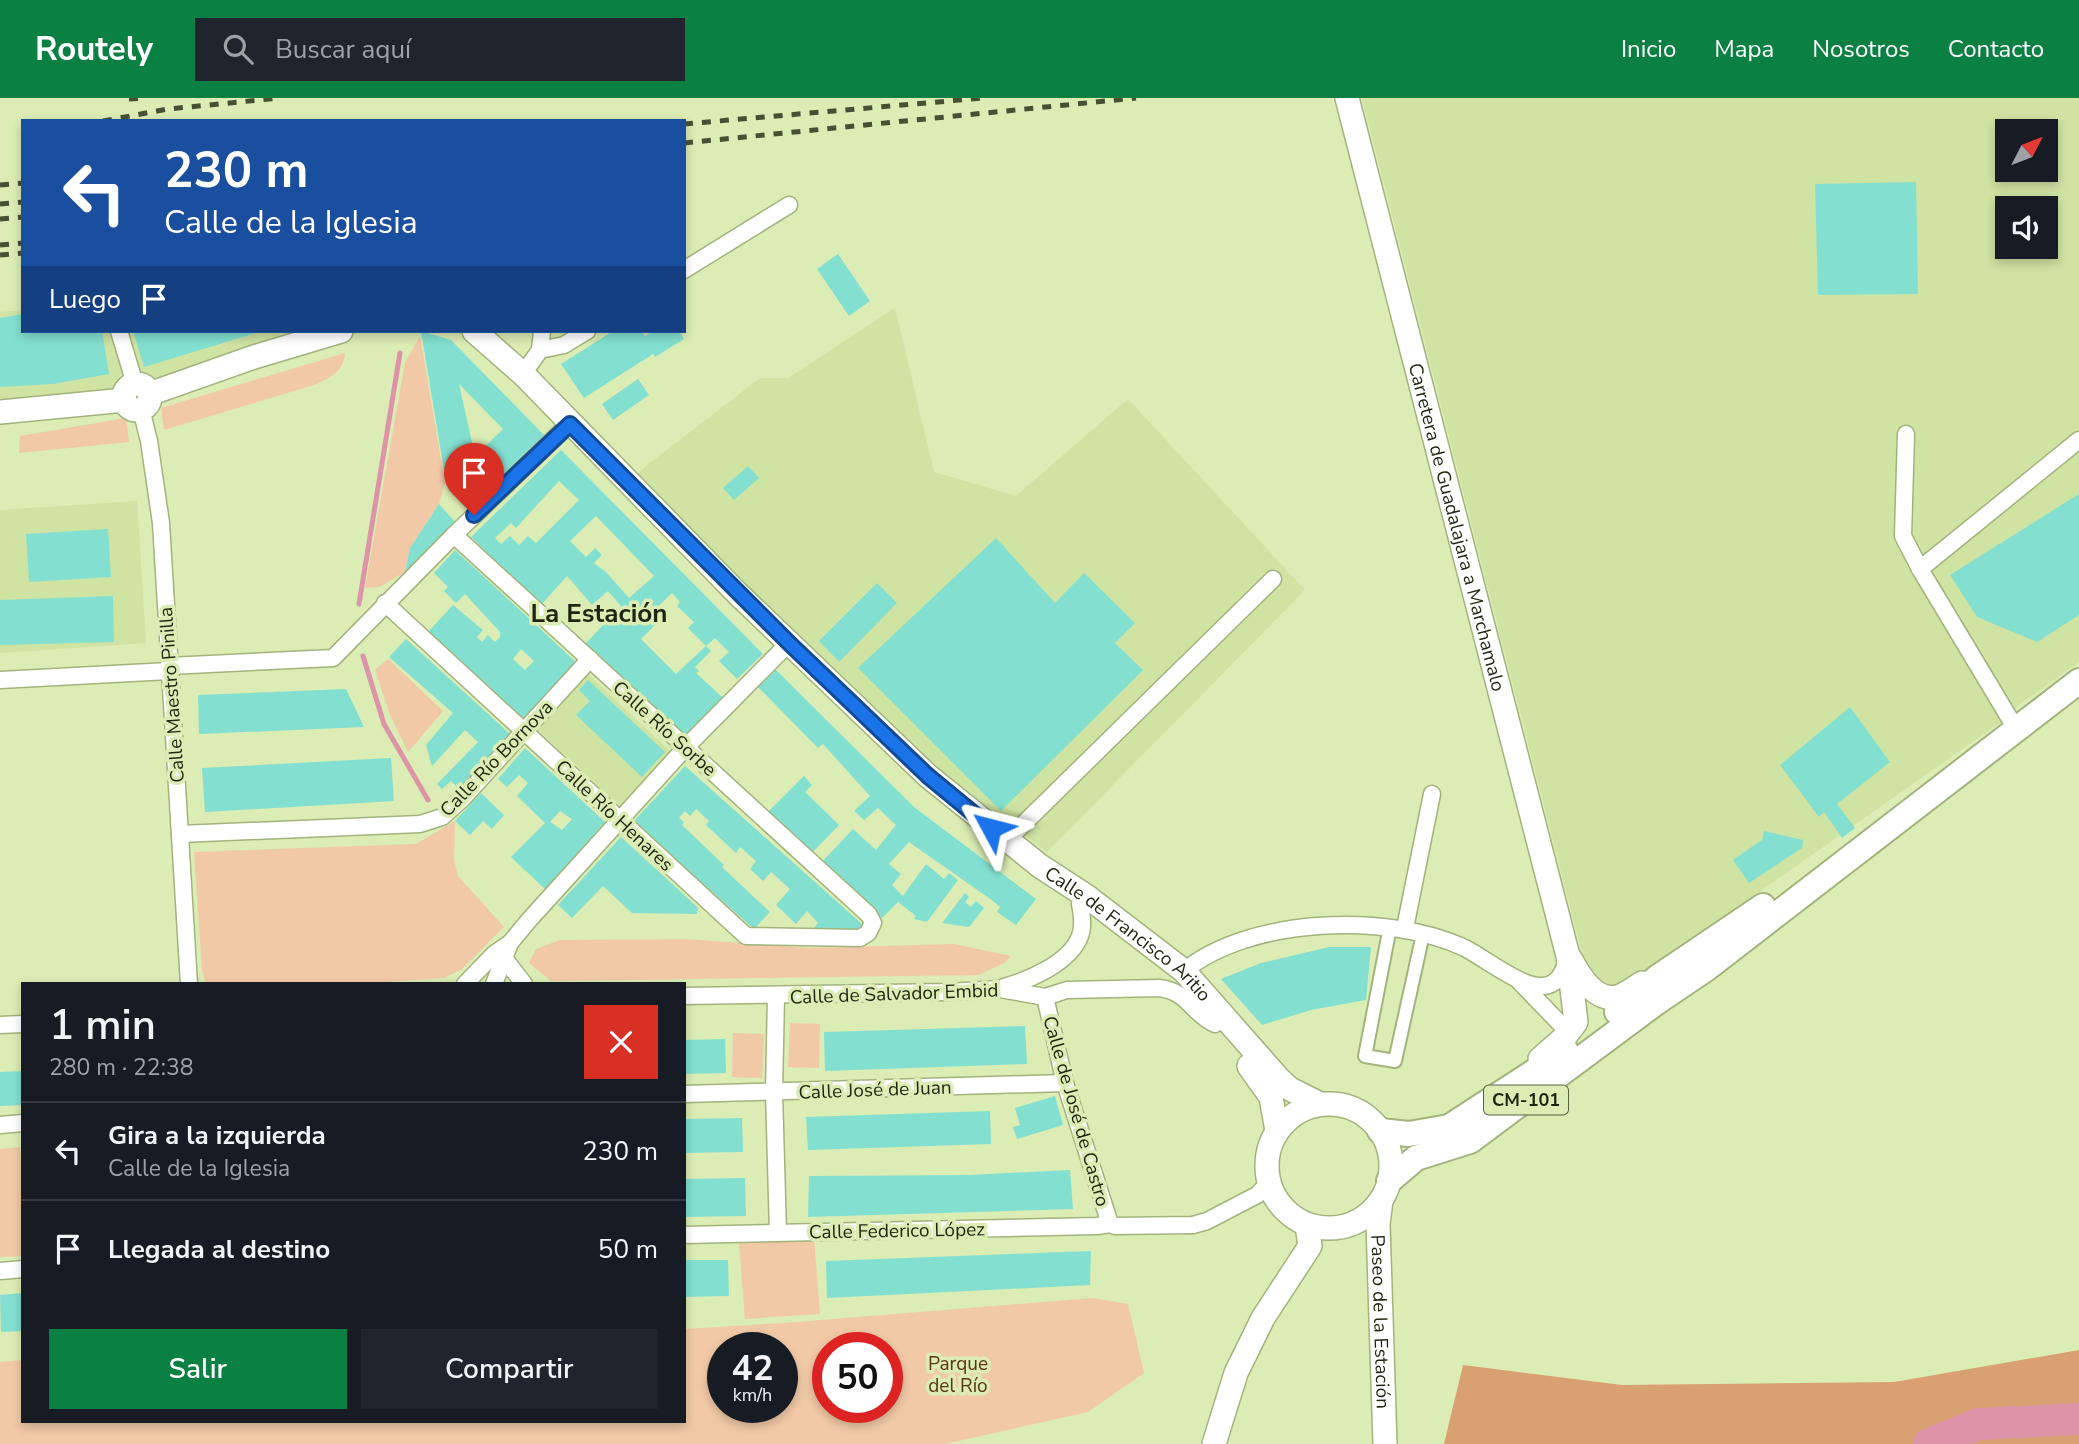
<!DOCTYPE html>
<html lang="es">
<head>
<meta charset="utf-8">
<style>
  body { margin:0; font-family:"Nunito Sans",sans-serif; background:#20242c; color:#f1f3f6; height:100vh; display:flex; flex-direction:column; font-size:26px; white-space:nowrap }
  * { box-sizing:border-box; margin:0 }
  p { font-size:23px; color:#9ea1a6 }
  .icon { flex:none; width:38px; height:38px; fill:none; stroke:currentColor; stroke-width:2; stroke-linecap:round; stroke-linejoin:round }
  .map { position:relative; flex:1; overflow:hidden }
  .details { position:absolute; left:21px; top:884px; width:665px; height:441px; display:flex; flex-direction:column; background:#171b24; border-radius:0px; box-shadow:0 4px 10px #0003 }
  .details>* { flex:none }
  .guide { position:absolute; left:21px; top:21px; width:665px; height:214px; border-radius:0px; box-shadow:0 4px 10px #0003; background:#1a4fa0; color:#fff; overflow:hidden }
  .needle { width:46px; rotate:48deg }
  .controls { position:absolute; left:1995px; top:21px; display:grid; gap:14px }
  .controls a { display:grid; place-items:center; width:63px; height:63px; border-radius:0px; background:#171b24; box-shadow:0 4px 10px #0003; font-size:35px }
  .speed { position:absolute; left:707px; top:1234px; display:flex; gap:14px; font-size:35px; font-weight:700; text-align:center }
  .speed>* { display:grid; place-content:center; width:91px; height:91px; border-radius:50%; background:#171b24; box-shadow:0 4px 10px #0003; line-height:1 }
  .speed small { font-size:18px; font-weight:400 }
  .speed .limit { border:10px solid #d22; background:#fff; color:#111 }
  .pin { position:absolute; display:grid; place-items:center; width:60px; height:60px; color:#fff; margin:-72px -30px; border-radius:50% 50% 50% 0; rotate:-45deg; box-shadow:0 0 7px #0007 }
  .pin .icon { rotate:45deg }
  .me { position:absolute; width:77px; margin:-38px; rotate:308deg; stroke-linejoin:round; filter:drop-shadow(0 0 5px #0008) }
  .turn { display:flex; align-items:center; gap:24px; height:147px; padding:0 28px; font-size:32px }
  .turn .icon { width:91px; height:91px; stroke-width:2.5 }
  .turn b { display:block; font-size:49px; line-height:60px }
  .then { display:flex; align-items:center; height:66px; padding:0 28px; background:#0003; gap:14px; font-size:26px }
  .round { display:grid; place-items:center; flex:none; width:74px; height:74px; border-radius:0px; background:#20242c }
  .head { display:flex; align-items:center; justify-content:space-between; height:119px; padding:0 28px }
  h1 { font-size:42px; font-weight:600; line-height:52px }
  .primary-button { display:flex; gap:14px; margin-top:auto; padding:14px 28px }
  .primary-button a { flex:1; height:80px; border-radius:0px; background:#0b8043; color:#fff; font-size:28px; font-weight:600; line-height:80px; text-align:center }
  .primary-button a+a { background:#20242c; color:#f1f3f6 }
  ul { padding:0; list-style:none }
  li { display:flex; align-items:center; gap:21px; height:98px; padding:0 28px; border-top:2px solid #363941 }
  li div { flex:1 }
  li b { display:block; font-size:26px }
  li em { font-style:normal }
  header { display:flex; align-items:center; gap:42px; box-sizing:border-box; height:98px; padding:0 35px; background:#0b8043; color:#fff }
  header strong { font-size:33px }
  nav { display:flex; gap:38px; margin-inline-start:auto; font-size:24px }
  .search { width:490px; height:63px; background:#20242c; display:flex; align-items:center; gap:18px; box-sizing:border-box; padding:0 24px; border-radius:0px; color:#9ea1a6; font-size:26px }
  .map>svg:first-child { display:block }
  .built { fill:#cfe3a3; fill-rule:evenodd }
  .green { fill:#f1c9a7; fill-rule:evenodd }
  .forest { fill:#d9a171 }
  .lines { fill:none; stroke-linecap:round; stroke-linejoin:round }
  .stream { stroke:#dd94a8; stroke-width:5 }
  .river { stroke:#dd94a8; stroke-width:32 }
  .building { fill:#83e0d0; fill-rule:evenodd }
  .pedestrian-casing { stroke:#a2b37c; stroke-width:16 }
  .minor-casing { stroke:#a2b37c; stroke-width:19 }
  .secondary-casing { stroke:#a2b37c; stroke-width:26 }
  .primary-casing { stroke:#a2b37c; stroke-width:28 }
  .pedestrian { stroke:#fff; stroke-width:12 }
  .minor { stroke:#fff; stroke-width:16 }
  .secondary { stroke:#fff; stroke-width:23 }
  .primary { stroke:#fff; stroke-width:24 }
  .rail { stroke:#485034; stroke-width:5; stroke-dasharray:9 9; stroke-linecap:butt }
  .route-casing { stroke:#114b97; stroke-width:18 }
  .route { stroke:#1a73e8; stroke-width:12 }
  .labels { text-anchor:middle; stroke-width:7; stroke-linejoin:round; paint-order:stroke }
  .shield { fill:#dbecb4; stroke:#576141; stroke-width:2 }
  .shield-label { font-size:18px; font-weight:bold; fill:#1f2510 }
  .street-label { font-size:19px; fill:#1f2510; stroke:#dbecb4 }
  .park-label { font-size:19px; fill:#5b3611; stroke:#dbecb4 }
  .district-label { font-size:26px; font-weight:bold; fill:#1f2510; stroke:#dbecb4 }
</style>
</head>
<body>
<header>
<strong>Routely</strong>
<div class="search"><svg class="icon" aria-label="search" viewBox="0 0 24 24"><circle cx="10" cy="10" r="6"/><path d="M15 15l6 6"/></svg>Buscar aquí</div>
<nav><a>Inicio</a><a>Mapa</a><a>Nosotros</a><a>Contacto</a></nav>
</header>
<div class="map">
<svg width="2079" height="1346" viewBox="0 0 2079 1346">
  <rect width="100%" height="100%" fill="#dbecb4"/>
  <g class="built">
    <path d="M1362,0H2079V564L2019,607L1998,626L1641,877L1613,890L1594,880L1584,863ZM2007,33H2046V72H2007ZM2007,110H2046V149H2007Z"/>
    <polygon points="895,210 934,374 1016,398 1128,301 1305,492 1047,754 989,709 928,678 629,386 646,368 760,280 788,280"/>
    <polygon points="23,212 23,233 312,233 130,300 0,313 0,214"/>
    <polygon points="137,403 146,545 0,555 0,412"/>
    <polygon points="587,575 672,655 621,709 536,630"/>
  </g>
  <g class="green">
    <polygon points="420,238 445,385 439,406 410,450 405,474 379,489 365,490 405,265"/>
    <path d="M345,255C343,274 330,280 314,287L164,332L161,310Z"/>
    <polygon points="126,320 129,344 19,355 20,338"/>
    <polygon points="388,561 443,613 408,654 390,617 375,572"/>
    <polygon points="455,723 454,762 458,778 504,829 461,872 443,880 357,886 206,885 202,872 194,754 416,746"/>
    <polygon points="685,841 808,850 954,846 1011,858 1004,865 979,877 551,883 529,865 536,851 560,842"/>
    <polygon points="790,925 820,926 819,970 788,969"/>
    <polygon points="733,935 764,936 762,980 732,979"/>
    <polygon points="20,1049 23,1091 23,1158 0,1159 0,1051"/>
    <polygon points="814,1140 820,1216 745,1221 739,1145"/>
    <path d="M1093,1200L1128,1206L1144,1275L1088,1314L945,1346H0V1264L23,1262V1323H684V1231L784,1225ZM723,1250H782V1309H723ZM828,1250H887V1309H828Z"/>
  </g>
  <polygon class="forest" points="2079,1252 2079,1346 1444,1346 1463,1267 1622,1287 1894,1284"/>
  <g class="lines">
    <g class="stream">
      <polyline points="359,506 400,255"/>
      <polyline points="363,558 384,626 428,702"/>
    </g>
    <polyline class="river" points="1929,1346 1978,1326 2079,1321"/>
  </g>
  <g class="building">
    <polygon points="1916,84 1918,196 1818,197 1815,86"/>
    <polygon points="838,156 870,203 849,218 817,171"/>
    <polygon points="23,216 23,233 102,233 109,276 53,286 0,289 0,220"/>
    <polygon points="133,233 263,233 144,269"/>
    <path d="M421,233L451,242L544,337L467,411L455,398L471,382L461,371L446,384ZM459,286L503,331L475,358Z"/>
    <polygon points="613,233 642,233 645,238 653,233 679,233 684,241 655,259 653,256 584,300 561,266"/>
    <polygon points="638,281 649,297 613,322 602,306"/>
    <path d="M561,352L763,556L737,581L719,563L729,554L715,540L706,548L688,530L694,524L677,508L680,504L672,495L647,519L655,527L641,541L676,576L706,548L711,553L695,569L699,573L696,575L722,599L686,639L586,545L621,508L608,493L592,507L567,478L541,507L471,439ZM559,383L579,402L536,445L528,438L519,447L510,438L501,446L495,440L511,425L516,430ZM596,418L654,478L629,500L606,474L594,465L602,457L595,450L586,459L570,443Z"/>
    <polygon points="748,368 759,380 734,402 723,390"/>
    <polygon points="2079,396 2079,517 2037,544 1977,519 1950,477"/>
    <polygon points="439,406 456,425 405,474 410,450"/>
    <polygon points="108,431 111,479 29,484 26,436"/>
    <polygon points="996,440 1055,505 1084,475 1135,525 1115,545 1143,572 1001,713 858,570"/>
    <path d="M455,452L578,566L524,625L428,534L453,507L483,532L477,539L482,544L488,537L495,544L500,539V534L465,496L456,505L444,493L448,489L434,475ZM521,551L534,563L525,572L513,561Z"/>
    <polygon points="877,485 897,505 839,564 819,543"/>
    <polygon points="113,498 114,544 0,547 0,502"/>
    <polygon points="406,541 510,636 459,691 451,683 442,691 437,686 478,644 465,632 432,668 426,647 453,615 389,559"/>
    <polygon points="774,570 914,709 1036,801 1016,827 997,814 1000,809 993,803 909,744 889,766 901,776 892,787 903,798 926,766 944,781 949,775 958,782 927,824 914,821 916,818 898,804 882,820 822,764 853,731 876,752 896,727 878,710 864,722 854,713 870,698 823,646 818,650 756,587"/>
    <polygon points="588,582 665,654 642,679 576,617 590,603 579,592"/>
    <polygon points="346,591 364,629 199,636 198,597"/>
    <polygon points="1850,609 1890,664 1837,706 1855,730 1842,740 1824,714 1819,719 1780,667"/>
    <path d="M525,650L605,724L545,791L511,759L545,725L517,698L528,685L519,677L507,689L498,681ZM560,713L572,721L562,732L550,724Z"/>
    <polygon points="391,660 394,703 205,714 202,670"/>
    <polygon points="685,668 862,826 856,838 812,832 818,825 807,813 796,826 776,807 790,791 771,774 763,783 750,771 756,763 740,749 736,755 706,727 709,723 696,711 690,718 685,713 679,720 684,724 682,727 724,767 722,769 770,814 754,831 633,724"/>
    <polygon points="804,678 812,687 805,694 839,727 812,755 769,713"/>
    <polygon points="481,695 504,717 492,731 483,723 470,737 455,723"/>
    <polygon points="1764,733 1803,742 1802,750 1749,785 1733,762 1762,742"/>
    <polygon points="621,739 694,806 698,810 697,816 632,815 603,788 572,820 558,807"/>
    <polygon points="965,795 969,799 965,804 971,809 976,803 984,810 969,829 942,825"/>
    <polygon points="1329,849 1371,849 1366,902 1311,912 1262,927 1221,881 1261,865"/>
    <polygon points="1025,928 1027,966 825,973 824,934"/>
    <polygon points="725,941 726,975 684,976 684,942"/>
    <polygon points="23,973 23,1007 0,1008 0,974"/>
    <polygon points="1055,998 1063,1027 1017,1041 1013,1029 1020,1027 1015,1010"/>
    <polygon points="990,1013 991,1046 808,1052 806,1019"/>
    <polygon points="742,1020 743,1054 684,1055 684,1021"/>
    <polygon points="1070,1072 1073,1111 808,1119 809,1078 970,1077"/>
    <polygon points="745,1080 746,1118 684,1119 684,1081"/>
    <polygon points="1091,1153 1090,1187 827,1200 826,1163"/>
    <polygon points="684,1162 728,1162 729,1198 684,1199"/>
    <polygon points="23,1195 23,1233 1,1234 0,1197"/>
  </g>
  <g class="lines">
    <g class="pedestrian-casing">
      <polyline id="pedestrian" points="1390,829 1365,958 1395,963 1423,836"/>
    </g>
    <g class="minor-casing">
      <g id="minor">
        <polyline points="684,172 789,107"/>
        <polyline points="119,233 135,286"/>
        <polyline points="540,252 564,247 587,233"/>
        <polyline points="523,276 540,252 542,233"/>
        <polyline points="141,311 149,343 161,425 189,886"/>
        <polyline points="1906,336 1903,438 1920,471 2016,631"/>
        <polyline points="1920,471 2079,342"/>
        <polyline points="385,505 746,838 860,840 868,835 873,825 869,817 454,437"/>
        <polyline points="169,568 333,560 454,437 570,325"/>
        <polyline points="0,582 169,573"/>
        <polyline points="180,736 420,726 442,719 462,701 590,561"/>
        <polyline points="1007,742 1273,481"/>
        <polyline points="1405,830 1432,696"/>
        <polyline points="504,860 524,886"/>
        <path d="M1184,873C1250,819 1389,814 1465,850C1484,860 1520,888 1540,888C1558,889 1563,874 1568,861"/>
        <polyline points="1519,883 1569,935"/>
        <polyline points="465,886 494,856 510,845"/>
        <polyline points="494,886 510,845 530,821 686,649 789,545"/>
        <path d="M1004,889C1029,882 1070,865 1080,838C1084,828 1082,816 1080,806"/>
        <path d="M684,898L948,894L1000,891L1045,899L1067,892L1159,890C1188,893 1192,916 1215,926"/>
        <polyline points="776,898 774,994 778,1135"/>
        <polyline points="1045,899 1065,985 1110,1126"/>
        <polyline points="0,927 23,926"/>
        <polyline points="684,996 1065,985"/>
        <polyline points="0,1027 23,1025"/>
        <polyline points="684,1137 1097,1128 1110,1126 1115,1128 1193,1127 1207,1123 1257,1097 1266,1088 1268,1081"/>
        <polyline points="0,1173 23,1171"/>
      </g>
    </g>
    <g class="secondary-casing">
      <g id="secondary">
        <path id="s1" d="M1347,0L1568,858L1576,924L1564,940L1540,961"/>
        <path id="s2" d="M474,233L523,276L737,495L928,678L1040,768L1089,800L1184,873L1279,981L1290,991L1320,1006"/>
        <circle cx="137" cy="299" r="13"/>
        <polyline points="149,296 254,259 341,233"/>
        <polyline points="0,314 125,302"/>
        <path d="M1571,862C1579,877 1595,904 1617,899C1625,897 1634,890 1642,885"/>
        <polyline points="1249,968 1271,999 1277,1033"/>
        <circle cx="1329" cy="1068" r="62"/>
        <path id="s3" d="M1381,1102L1378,1126L1385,1346"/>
        <polyline points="1214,1346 1236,1275 1263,1220 1310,1148 1307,1127"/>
      </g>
    </g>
    <g class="primary-casing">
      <g id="primary">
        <polyline points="1617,914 1658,879 1763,808"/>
        <polyline points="1380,1033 1409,1036 1449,1029 1566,953"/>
        <polyline points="1389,1083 1416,1060 1470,1043 1657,904 1706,871 2079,583"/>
      </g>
    </g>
    <use href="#pedestrian" class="pedestrian"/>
    <use href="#minor" class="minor"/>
    <use href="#secondary" class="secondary"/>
    <use href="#primary" class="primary"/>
    <g class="rail">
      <polyline points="129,1 144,0"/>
      <polyline points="103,23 168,11 280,0"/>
      <polyline points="684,26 983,0"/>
      <polyline points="684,45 1136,0"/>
      <polyline points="0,87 23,85"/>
      <polyline points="0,106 23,104"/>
      <polyline points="0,121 23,119"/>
      <polyline points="0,147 23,145"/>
      <polyline points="0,157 23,155"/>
    </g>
  </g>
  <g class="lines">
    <g class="route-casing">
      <polyline id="route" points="474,417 570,326 789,545 928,678 991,730"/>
    </g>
    <use href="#route" class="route"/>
  </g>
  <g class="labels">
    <rect class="shield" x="1484" y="987.5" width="84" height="29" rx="5"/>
    <g class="shield-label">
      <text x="1526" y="1008">CM-101</text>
    </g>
    <g class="street-label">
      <text dy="7" stroke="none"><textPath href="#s1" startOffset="443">Carretera de Guadalajara a Marchamalo</textPath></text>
      <text transform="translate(171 597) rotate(-94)" y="7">Calle Maestro Pinilla</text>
      <text transform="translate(665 630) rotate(42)" y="7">Calle Río Sorbe</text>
      <text transform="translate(496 660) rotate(-46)" y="7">Calle Río Bornova</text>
      <text transform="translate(615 717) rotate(43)" y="7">Calle Río Henares</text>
      <text dy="7" stroke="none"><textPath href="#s2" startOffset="891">Calle de Francisco Aritio</textPath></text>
      <text transform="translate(894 895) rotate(-2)" y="7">Calle de Salvador Embid</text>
      <text transform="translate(875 991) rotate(-2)" y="7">Calle José de Juan</text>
      <text transform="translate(1077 1013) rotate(74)" y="7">Calle de José de Castro</text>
      <text transform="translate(897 1132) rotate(-1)" y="7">Calle Federico López</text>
      <text dy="7" stroke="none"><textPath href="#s3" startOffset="122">Paseo de la Estación</textPath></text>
    </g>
    <g class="park-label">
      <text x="958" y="1272">Parque<tspan x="958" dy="22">del Río</tspan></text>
    </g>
    <g class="district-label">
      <text x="599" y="524">La Estación</text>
    </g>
  </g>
</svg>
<div class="controls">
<a><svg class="needle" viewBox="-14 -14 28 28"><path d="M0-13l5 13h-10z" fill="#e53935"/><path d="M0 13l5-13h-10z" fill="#9ea1a6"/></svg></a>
<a><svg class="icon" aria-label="sound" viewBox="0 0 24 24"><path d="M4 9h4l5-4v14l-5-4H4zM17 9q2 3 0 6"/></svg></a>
</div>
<div class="speed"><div>42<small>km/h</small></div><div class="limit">50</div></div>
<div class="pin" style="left:474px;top:417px;background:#d93025"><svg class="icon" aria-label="arrive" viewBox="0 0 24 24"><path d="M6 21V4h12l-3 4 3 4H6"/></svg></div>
<svg class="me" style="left:991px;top:730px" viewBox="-20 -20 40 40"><path d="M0-17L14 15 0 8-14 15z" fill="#1a73e8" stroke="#fff" stroke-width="4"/></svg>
<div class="guide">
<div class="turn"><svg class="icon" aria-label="left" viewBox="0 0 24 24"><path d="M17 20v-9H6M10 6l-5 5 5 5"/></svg><div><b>230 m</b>Calle de la Iglesia</div></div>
<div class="then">Luego<svg class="icon" aria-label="arrive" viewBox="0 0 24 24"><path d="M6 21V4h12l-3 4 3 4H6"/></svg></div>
</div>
<section class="details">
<div class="head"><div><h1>1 min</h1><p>280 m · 22:38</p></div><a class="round" style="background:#d93025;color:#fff"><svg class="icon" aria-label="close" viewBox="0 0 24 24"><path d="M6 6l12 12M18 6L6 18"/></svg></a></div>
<ul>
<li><svg class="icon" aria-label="left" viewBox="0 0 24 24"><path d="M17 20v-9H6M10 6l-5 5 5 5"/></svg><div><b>Gira a la izquierda</b><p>Calle de la Iglesia</p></div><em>230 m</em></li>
<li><svg class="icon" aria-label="arrive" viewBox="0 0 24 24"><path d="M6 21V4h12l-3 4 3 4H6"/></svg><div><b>Llegada al destino</b></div><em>50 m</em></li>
</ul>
<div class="primary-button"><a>Salir</a><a>Compartir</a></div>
</section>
</div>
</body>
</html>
